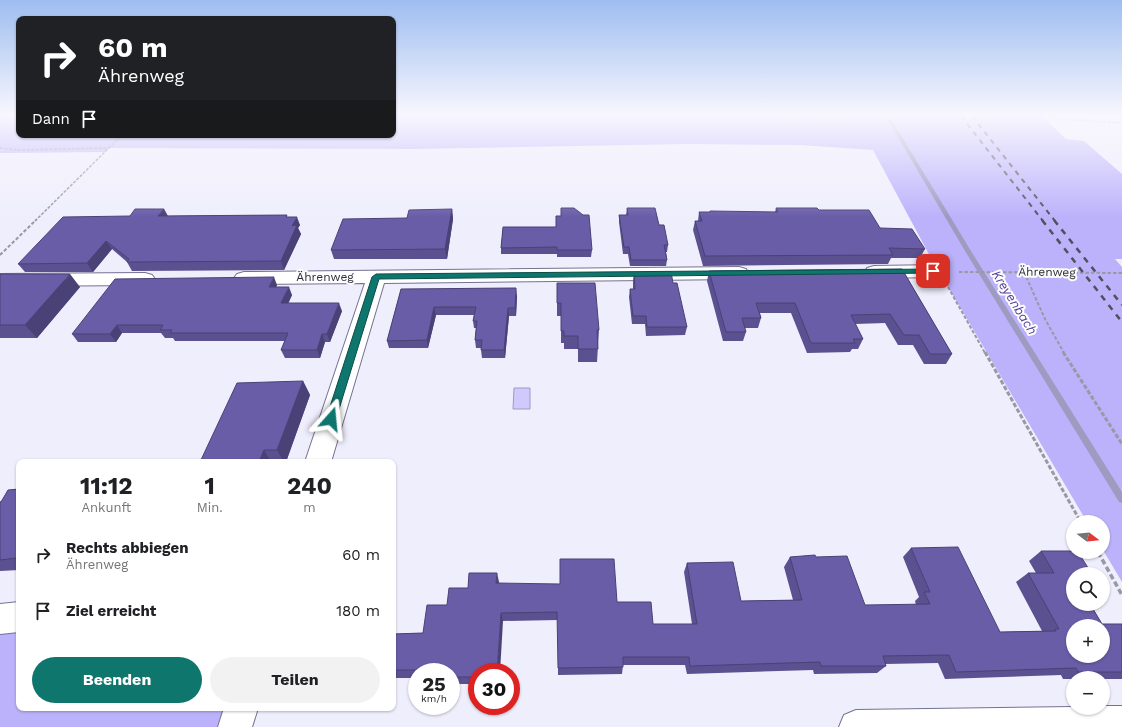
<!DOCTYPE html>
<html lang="de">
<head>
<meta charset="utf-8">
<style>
  body { margin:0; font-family:"Work Sans",sans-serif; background:#f2f2f2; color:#202124; height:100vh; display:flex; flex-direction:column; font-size:15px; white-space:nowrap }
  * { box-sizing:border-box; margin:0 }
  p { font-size:13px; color:#757577 }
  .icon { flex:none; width:22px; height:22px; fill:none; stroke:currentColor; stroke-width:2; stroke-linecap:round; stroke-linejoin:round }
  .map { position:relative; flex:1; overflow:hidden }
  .sheet { position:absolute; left:16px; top:459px; width:380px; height:252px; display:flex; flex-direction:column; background:#fff; border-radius:8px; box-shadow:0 1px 3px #0004 }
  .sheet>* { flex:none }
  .guide { position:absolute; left:16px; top:16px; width:380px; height:122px; border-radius:8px; box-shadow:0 1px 3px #0004; background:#202124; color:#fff; overflow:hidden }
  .needle { width:26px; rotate:106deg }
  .fabs { position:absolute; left:1066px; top:515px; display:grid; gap:8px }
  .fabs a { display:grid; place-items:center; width:44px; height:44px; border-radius:50%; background:#fff; box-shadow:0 1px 3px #0004; font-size:20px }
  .speed { position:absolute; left:408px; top:663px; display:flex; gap:8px; font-size:20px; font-weight:700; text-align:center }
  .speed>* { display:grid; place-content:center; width:52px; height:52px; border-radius:50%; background:#fff; box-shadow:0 1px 3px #0004; line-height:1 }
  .speed small { font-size:10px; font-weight:400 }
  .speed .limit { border:6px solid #d22; background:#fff; color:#111 }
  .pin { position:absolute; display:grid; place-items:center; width:34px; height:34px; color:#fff; margin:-17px; border-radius:8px; box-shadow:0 2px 6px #0006 }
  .me { position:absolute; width:44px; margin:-22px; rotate:18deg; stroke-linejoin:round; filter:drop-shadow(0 0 3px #0008) }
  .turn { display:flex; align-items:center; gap:14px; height:84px; padding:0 16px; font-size:18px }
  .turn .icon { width:52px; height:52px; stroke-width:2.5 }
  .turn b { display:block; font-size:28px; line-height:34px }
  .then { display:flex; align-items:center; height:38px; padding:0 16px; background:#0003; gap:8px; font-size:15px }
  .eta { display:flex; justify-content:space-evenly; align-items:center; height:68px; text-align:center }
  .eta b { font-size:24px; font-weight:700; line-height:28px }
  .action { display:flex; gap:8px; margin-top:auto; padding:8px 16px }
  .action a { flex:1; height:46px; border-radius:24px; background:#0f766e; color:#fff; font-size:16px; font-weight:700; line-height:46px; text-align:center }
  .action a+a { background:#f2f2f2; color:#202124 }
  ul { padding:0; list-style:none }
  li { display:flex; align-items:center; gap:12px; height:56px; padding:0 16px }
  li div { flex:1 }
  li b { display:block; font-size:15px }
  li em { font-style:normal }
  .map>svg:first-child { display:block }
  .green { fill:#bcb2fb }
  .water { fill:#cfcafb; stroke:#9e9bc1 }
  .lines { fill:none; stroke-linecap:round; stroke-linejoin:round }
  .stream { fill:#9e9bc1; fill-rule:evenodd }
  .minor-casing { stroke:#757290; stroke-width:2 }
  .path-far3 { stroke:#9998a5; stroke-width:1.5; stroke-dasharray:3 1.5; stroke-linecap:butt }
  .path-far2 { stroke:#9998a5; stroke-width:2; stroke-dasharray:3.5 2; stroke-linecap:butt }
  .path-far1 { stroke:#9998a5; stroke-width:3; stroke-dasharray:4.5 2; stroke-linecap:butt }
  .path { stroke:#9998a5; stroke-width:3.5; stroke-dasharray:5.5 3; stroke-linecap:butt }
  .minor { fill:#fff; fill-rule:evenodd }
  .rail-far1 { stroke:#51505d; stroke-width:2; stroke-dasharray:5 5; stroke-linecap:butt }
  .rail { stroke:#51505d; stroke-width:2.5; stroke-dasharray:6 6; stroke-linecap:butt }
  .wall { fill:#5b5090 }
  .shaded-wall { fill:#4a4176 }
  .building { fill:#6a5da8; stroke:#4a4176; fill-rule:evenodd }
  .route { fill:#0f766e; stroke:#0a4d48 }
  .labels { text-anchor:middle; stroke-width:4; stroke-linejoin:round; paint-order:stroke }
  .street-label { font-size:12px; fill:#2d2c39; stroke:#fdfdfd }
  .water-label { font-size:13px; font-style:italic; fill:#523c98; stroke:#fdfdfd }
</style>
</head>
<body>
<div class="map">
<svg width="1122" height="727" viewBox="0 0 1122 727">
  <rect width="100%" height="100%" fill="#efeefc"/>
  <g class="green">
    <polygon points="0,116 19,116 19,135 393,135 393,116 1038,116 1045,119 1066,139 1084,141 1122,174 1122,259 1115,259 1122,267 1122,582 1103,550 1103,522 1087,522 931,258 873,150 799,145 687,144 416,149 109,148 105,152 13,153 0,153"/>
    <polygon points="19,621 19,708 241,708 235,727 0,727 0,622"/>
  </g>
  <polygon class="water" points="514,388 530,388 530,409 513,409"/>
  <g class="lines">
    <polygon class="stream" points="886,116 890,117 971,251 1122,492 1122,503 1119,502 965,251 886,117"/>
    <g class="minor-casing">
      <g id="minor">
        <polygon points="939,265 946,267 948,271 946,275 939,277 874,278 867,276 865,272 867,268 874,266"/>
        <polygon points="739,267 746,269 748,273 746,277 739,279 384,283 331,462 305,462 365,283 244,284 237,282 234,278 237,274 244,272"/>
        <polygon points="145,273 152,275 155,279 152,283 145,285 0,286 0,274"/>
        <polygon points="19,602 19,632 0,634 0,604"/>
        <polygon points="1103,706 1122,706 1122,727 839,727 844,715 856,710 1073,707 1073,708 1103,708"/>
        <polygon points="224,708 258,708 252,727 218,727"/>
      </g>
    </g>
    <g class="path-far3">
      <polyline points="782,116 839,118"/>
      <polyline points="1050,116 1061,119 1122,123"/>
      <polyline points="0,148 18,150 109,148"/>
      <polyline points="35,221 122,135"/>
    </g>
    <g class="path-far2">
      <polyline points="0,255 36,220"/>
      <polyline points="959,272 1122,273"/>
      <polyline points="1024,272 1045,319 1064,353"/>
      <polyline points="948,287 985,353"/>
    </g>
    <g class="path-far1">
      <polyline points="985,352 1079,519"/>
      <polyline points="1063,352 1122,444"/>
    </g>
    <g class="path">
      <polyline points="1079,518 1081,522"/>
      <polyline points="1098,552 1122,595"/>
    </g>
    <use href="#minor" class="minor"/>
    <g class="rail-far1">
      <polyline points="961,116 1043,221"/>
      <polyline points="972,116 1055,221"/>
    </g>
    <g class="rail">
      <polyline points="1042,220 1122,322"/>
      <polyline points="1054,220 1122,305"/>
    </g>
  </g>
  <g class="wall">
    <polygon points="627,208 659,225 668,245 667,252 666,252 667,260 666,266 630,266 628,254 623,254 619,222 619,215 626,215"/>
    <polygon points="776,208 819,210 880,228 925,249 920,258 891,258 888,264 703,266 693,230 695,221 698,221 699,212 775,212"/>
    <polygon points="164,209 168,216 287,215 287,217 300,225 298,228 301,234 284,270 132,271 127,262 112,249 93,272 25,272 18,264 130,216"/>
    <polygon points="452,209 453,219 447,259 334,259 331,250 407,218"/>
    <polygon points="503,227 592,250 591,257 557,257 557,254 501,254 501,248"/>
    <polygon points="902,269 952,354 946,364 924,364 913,345 898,345 885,323 855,324 863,339 858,349 852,349 850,352 807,353 791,313 760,313 761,318 758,328 745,328 746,332 743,341 723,341 707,281 709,271"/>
    <polygon points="634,273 673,283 687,327 685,335 646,336 645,324 632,324 629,297 630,289 633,289 633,281"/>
    <polygon points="0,274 80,287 37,338 0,338"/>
    <polygon points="557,283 599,330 597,362 578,362 578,349 564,349 564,343 561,343 561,316 557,316"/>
    <polygon points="277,285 276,287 292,295 288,303 342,311 330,342 325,342 320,358 285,358 281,350 285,341 175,341 173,338 165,338 161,333 122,333 116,342 78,342 72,334"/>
    <polygon points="401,289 517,296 516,316 509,316 505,358 482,358 481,350 481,348 476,348 475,340 476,328 474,328 473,321 474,315 436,315 428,348 389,348 387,341"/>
    <polygon points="303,381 310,395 286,462 200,462"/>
    <polygon points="19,489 19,570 0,571 0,502"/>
    <polygon points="911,548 1000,632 1042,631 1016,582 1028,573 1036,573 1029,561 1041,551 1073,574 1102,624 1122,624 1122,679 1103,679 1103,678 1073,678 1073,679 1063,679 1061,675 945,679 938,663 885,664 886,666 877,673 814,674 813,670 687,674 685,665 623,665 622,674 558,675 558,620 503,621 477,672 477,684 451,684 451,672 417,672 417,678 393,678 393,634 423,633 447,605 468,588 499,582 499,583 617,602 653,624 692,624 684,572 687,563 741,601 793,600 784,567 790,557 816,557 865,605 916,605 915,601 919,597 903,557"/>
  </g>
  <g class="shaded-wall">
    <polygon points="164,209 168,217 158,216"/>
    <polygon points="452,209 453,219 447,259 445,249"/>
    <polygon points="297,217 300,225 298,228 301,234 284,270 281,261 292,226"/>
    <polygon points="106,241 112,249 93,272 87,263"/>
    <polygon points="70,274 80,287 37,338 25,325"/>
    <polygon points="274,277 277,285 273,295 269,287"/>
    <polygon points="289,287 292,295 285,311 281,303"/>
    <polygon points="516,288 517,296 516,316 515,308"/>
    <polygon points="339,303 342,311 330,342 327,334"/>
    <polygon points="434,307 436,315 428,348 427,340"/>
    <polygon points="508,308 509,316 505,358 504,350"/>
    <polygon points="117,325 122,333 116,342 110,334"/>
    <polygon points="322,334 325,342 320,358 317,350"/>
    <polygon points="303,381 310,395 286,462 284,462 277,450"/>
    <polygon points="264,450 271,462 259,462"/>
    <polygon points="19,554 19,560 17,558"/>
    <polygon points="497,573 499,582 498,592 496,583"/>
    <polygon points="501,613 503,621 500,672 497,672"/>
  </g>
  <g class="building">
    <polygon points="561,208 574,208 583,215 589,215 592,250 557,250 557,247 501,248 503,227 556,227 556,216 561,216"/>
    <polygon points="627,208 655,208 659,225 664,225 668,245 664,245 667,260 631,260 629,247 624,247 619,215 628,215"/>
    <polygon points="776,208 817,208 819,210 869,210 880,228 912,229 925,249 889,248 893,255 705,256 695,221 702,221 699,212 710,212 710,211 778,212"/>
    <polygon points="135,209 164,209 158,216 287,215 286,217 297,217 292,226 297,225 281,261 127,262 129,259 106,241 87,263 18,264 63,217 130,216"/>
    <polygon points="452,209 445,249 331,250 343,219 407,218 409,210"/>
    <polygon points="902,269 952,354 930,354 919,335 904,335 890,314 851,315 863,339 853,339 855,343 811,343 795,303 756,303 761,318 742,318 746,332 726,332 709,271"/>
    <polygon points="671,272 673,283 677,283 687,327 647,327 646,316 633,316 630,289 635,289 634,273"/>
    <polygon points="0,274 70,274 25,325 0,325"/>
    <polygon points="274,277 269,287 289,287 281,303 339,303 327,334 322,334 317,350 281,350 288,333 170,333 172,330 160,330 163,325 117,325 110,334 72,334 115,279"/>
    <polygon points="557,283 595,283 599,330 597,330 598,349 578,349 578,336 564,336 564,331 561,331 561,303 557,303"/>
    <polygon points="516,288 515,308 508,308 504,350 481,350 482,340 475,340 477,321 473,321 476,307 434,307 427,340 387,341 401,289"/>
    <polygon points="303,381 277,450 264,450 259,462 200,462 237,383"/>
    <polygon points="19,489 19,554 17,558 0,560 0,502 1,502 8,490"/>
    <path d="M958,547L1000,632L1056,631L1055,629H1059L1028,573H1054L1041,551H1073V552H1078L1092,574H1073V604H1090L1102,624H1122V672H1078L1076,668L956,672L949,655L883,656L886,666H821L820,662L690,666L689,657H623V667L558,668L557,612L501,613L497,672H477V677H451V672H418V670H393V634L423,633L427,605H447L449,588H468L469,573H497L496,583L560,584V559H614L617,602H651L653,624H697L687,563L733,562L741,601L802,600L790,557L815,555L816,557L847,556L865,605L930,604L924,592H930L911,548ZM1073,626H1103V656H1073Z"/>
  </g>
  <linearGradient id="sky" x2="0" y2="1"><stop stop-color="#9ebdf0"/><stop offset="0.53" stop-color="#f8f7fe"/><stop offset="1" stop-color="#f8f7fe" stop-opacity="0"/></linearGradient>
  <rect width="1122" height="217" fill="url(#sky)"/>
  <polygon class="route" points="933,269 936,269 936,273 379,279 336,419 335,422 328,422 326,419 372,277 376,274"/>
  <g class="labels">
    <g class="street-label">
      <text transform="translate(1047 272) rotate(1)" y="4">Ährenweg</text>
      <text x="325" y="281">Ährenweg</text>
    </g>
    <g class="water-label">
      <text transform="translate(1015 302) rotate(58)" y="5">Kreyenbach</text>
    </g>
  </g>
</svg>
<div class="fabs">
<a><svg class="needle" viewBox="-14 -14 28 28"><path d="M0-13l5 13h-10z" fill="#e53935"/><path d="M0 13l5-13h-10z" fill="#757577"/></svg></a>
<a><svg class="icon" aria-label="search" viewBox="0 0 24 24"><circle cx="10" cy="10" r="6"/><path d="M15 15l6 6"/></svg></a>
<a>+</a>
<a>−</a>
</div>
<div class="speed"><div>25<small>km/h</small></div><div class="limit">30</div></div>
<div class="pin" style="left:933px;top:271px;background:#d93025"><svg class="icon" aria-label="arrive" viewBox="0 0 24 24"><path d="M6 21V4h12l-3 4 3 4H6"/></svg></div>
<svg class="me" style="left:331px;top:419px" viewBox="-20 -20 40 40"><path d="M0-17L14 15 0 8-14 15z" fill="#0f766e" stroke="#fff" stroke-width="4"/></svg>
<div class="guide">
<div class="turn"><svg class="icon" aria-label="right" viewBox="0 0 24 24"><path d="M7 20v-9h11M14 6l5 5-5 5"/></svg><div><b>60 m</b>Ährenweg</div></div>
<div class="then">Dann<svg class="icon" aria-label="arrive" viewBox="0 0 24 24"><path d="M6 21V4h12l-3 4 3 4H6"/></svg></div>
</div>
<section class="sheet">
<div class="eta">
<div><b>11:12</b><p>Ankunft</p></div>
<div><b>1</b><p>Min.</p></div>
<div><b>240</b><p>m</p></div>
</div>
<ul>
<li><svg class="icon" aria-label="right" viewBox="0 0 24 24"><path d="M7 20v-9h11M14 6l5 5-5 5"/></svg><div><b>Rechts abbiegen</b><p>Ährenweg</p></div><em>60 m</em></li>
<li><svg class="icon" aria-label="arrive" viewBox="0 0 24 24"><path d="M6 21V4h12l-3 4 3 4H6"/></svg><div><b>Ziel erreicht</b></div><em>180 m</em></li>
</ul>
<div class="action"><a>Beenden</a><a>Teilen</a></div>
</section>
</div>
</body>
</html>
